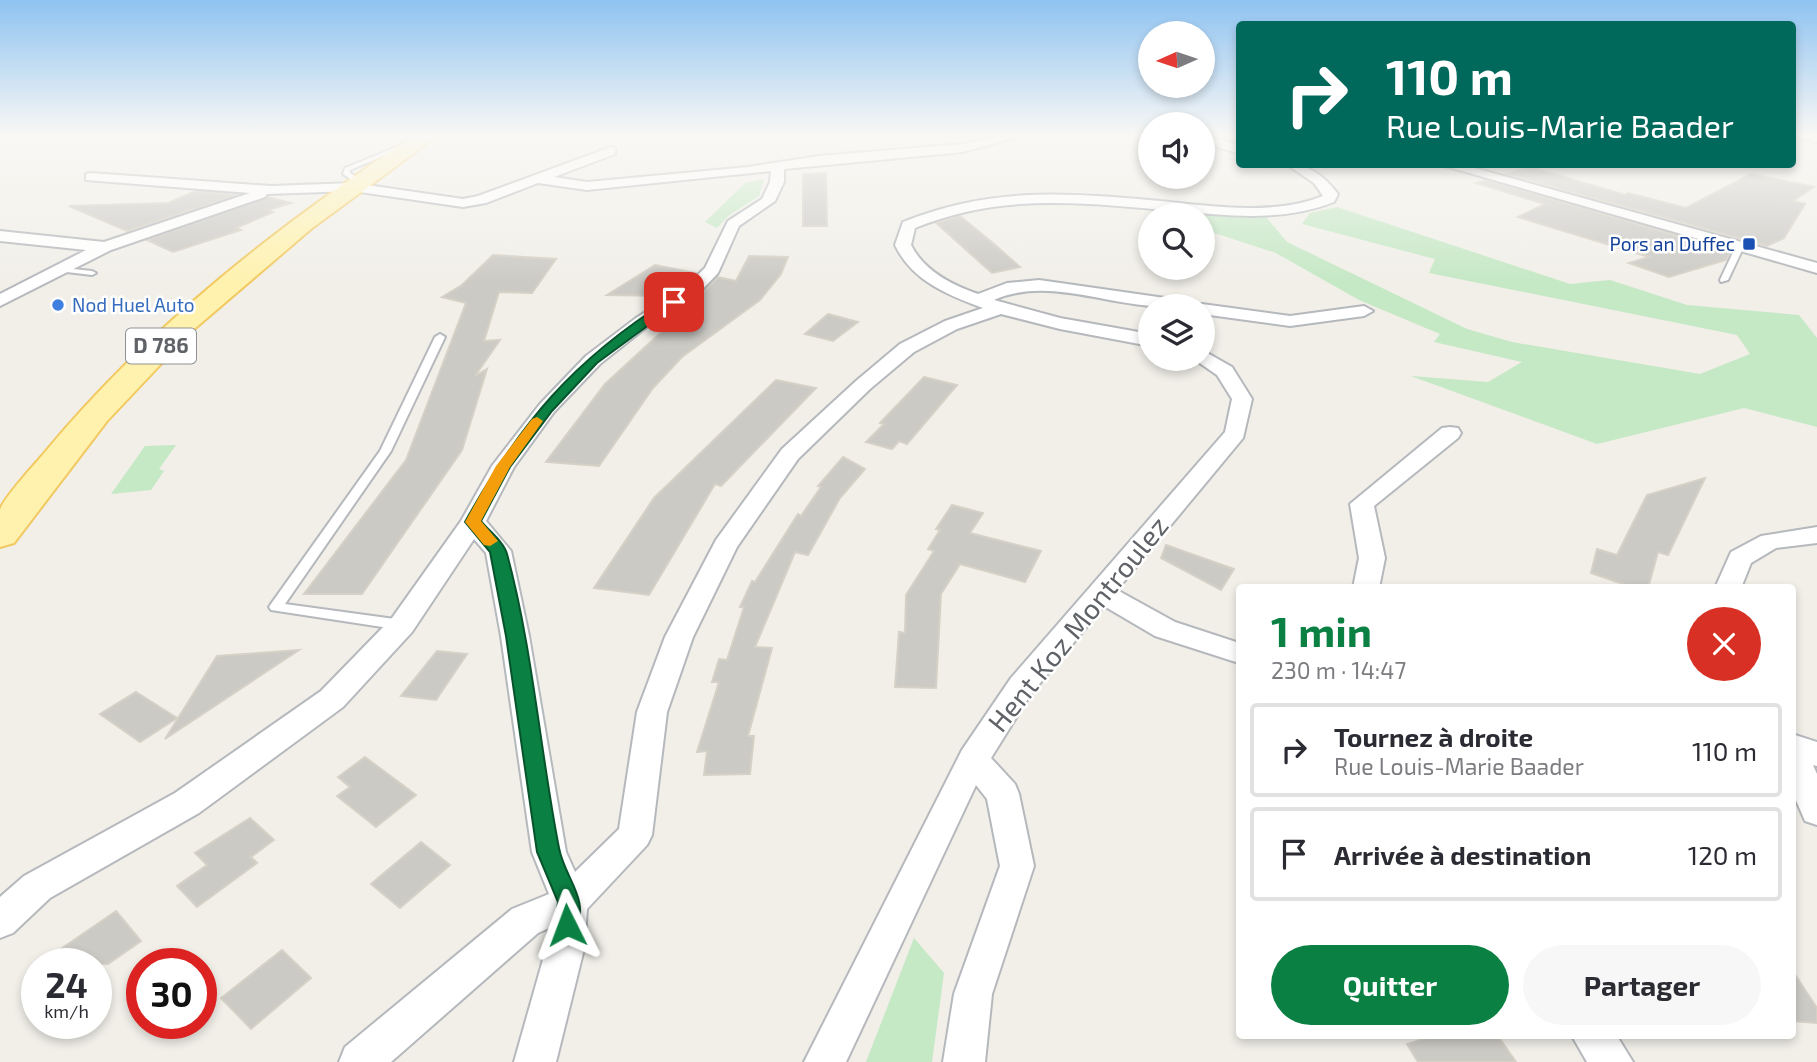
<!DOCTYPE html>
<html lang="fr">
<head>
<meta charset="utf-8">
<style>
  body { margin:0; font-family:"Exo 2",sans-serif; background:#f7f7f7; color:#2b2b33; height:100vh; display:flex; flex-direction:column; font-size:26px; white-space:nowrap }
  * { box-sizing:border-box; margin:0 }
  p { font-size:23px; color:#7c7c81 }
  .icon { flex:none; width:38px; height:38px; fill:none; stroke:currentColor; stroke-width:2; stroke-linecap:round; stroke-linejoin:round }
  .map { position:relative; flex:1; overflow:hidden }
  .sheet { position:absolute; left:1236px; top:584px; width:560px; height:455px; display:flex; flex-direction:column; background:#fff; border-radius:7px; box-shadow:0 4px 10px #0003 }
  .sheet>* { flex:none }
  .banner { position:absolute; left:1236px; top:21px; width:560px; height:147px; border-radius:7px; box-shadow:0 4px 10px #0003; background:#00695c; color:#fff; overflow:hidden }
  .needle { width:46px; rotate:267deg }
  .tools { position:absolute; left:1138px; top:21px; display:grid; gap:14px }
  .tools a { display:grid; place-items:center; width:77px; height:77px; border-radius:50%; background:#fff; box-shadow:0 4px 10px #0003; font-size:35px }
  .speed { position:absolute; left:21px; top:948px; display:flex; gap:14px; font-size:35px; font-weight:700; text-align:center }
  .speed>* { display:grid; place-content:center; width:91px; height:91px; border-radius:50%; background:#fff; box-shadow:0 4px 10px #0003; line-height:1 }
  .speed small { font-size:18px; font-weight:400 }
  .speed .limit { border:10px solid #d22; background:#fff; color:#111 }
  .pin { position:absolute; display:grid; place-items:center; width:60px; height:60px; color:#fff; margin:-30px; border-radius:14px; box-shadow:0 4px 10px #0006 }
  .me { position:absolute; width:77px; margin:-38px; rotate:357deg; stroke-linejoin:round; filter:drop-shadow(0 0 5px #0008) }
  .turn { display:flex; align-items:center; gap:24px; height:147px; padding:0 35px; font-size:32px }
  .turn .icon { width:91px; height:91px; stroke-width:2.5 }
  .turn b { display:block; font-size:49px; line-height:60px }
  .round { display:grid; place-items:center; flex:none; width:74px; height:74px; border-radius:37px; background:#f7f7f7 }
  .overview { display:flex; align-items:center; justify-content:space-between; height:119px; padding:0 35px }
  h1 { font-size:42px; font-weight:700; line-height:52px; color:#0b8043 }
  .action { display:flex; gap:14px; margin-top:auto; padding:14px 35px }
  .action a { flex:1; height:80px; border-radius:42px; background:#0b8043; color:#fff; font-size:28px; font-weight:700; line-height:80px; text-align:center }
  .action a+a { background:#f7f7f7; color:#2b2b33 }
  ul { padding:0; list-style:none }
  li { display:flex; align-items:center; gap:21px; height:94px; margin:0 14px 10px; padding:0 21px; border:4px solid #e1e1e2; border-radius:7px }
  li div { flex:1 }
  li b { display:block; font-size:26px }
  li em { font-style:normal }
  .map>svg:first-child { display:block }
  .green { fill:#c5e8c5 }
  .building { fill:#cccac5; stroke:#d6d1c6; stroke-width:2 }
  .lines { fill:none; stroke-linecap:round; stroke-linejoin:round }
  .lane-casing { stroke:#b5b8bc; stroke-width:4 }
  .street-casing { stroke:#b5b8bc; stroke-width:4 }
  .primary-casing { stroke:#f2c960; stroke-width:4 }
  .lane { fill:#fff; fill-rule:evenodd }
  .street { fill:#fff; fill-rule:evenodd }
  .primary { fill:#fff2af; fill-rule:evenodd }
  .route { fill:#0b8043; stroke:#07532c; stroke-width:2 }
  .slow { fill:#f59e0b }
  .transit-dot { fill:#1a4fb4; stroke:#fff; stroke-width:2.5 }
  .shop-dot { fill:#3f7fe0; stroke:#fff; stroke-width:2.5 }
  .labels { text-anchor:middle; stroke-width:5; stroke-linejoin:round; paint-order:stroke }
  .far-transit-label { font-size:19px; fill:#164399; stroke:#fff; text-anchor:end }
  .far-shop-label { font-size:19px; fill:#366cbe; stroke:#fff; text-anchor:start }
  .shield { fill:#fff; stroke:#8f9295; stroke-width:2 }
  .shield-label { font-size:21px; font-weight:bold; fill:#5f6368 }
  .near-street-label { font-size:28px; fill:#5f6368; stroke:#fff }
</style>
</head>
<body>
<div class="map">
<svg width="1817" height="1062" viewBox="0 0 1817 1062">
  <rect width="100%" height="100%" fill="#f1efe8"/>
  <g class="green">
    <polygon points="764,179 759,196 728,216 717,228 705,222 745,183"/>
    <polygon points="1337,207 1570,284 1610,280 1687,305 1799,315 1817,338 1817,427 1744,408 1597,444 1411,376 1488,382 1522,362 1434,342 1440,334 1359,300 1276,253 1202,229 1202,215 1173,215 1160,208 1266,217 1287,242 1467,329 1512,342 1700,374 1750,354 1737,335 1429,273 1435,259 1302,224 1310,213"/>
    <polygon points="176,445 159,469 164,471 151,490 111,494 145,446"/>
    <polygon points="914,938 944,973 932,1062 866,1062"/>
  </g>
  <g class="building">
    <polygon points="1530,167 1625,195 1628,193 1686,208 1751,174 1814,187 1793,201 1805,204 1784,238 1767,246 1507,174"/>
    <polygon points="826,173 827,226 803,226 803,174"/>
    <polygon points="1486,180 1731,251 1726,260 1669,277 1629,263 1649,257 1518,217 1545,204 1476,183"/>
    <polygon points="196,191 237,195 127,231 69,206 168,203"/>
    <polygon points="268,197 291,203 268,210 273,212 236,228 241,230 173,252 147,240"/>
    <polygon points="960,216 994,244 1020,267 992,273 936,223"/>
    <polygon points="493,255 556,259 532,293 499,292 484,341 500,340 475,376 487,369 462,450 362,594 304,594 406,460 466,303 442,297 462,285"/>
    <polygon points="749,256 788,257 781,274 760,300 682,357 653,388 599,466 546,462 605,384 668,326 678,325 678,311 698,298 718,277 736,281"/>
    <polygon points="655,265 696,273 666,296 607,295"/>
    <polygon points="828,314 858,322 833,341 805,334"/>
    <polygon points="924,377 957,385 907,444 899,441 892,449 866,442 884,424 880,423"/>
    <polygon points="776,380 816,388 721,486 715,484 649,595 594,588 654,498"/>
    <polygon points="843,457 865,469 840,498 808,555 795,552 755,647 772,648 748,736 754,736 750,774 704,775 707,751 697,752 719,682 712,682 719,659 727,660 744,607 740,607 752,581 755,582 798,514 801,516 821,487 818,486"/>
    <polygon points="1705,478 1668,555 1658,552 1648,588 1635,588 1591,573 1597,549 1617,555 1647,495"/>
    <polygon points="952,505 983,513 970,533 1041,551 1025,582 960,564 941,594 936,688 895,687 899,632 905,633 906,595 934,551 928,549 940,530 936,529"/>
    <polygon points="1166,545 1234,569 1221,590 1161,558"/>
    <polygon points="299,650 165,739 217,656"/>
    <polygon points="437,651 467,654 436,700 401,696"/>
    <polygon points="136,692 177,718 140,742 100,714"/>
    <polygon points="365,757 416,795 376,827 337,796 350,787 338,777"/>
    <polygon points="250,818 274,840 251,857 257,863 197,907 177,886 207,865 195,853"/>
    <polygon points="421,842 450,865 400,908 371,884"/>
    <polygon points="116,911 141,941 108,964 39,964"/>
    <polygon points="282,950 311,978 251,1029 221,998"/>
    <polygon points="1792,970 1817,1008 1817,1023 1792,1021"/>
    <polygon points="1433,1036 1498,1036 1516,1062 1418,1062 1407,1044"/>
  </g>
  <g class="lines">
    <g class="lane-casing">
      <g id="lane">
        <polygon points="409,142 414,143 350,170 350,173 356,177 354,181 350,181 349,178 343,174 345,168"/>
        <polygon points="1737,244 1744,246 1728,280 1721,282 1720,280"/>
        <polygon points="55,267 92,271 96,273 92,275 58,271 55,271"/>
        <polygon points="440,334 445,337 391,451 285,604 402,620 407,622 409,625 407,628 402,630 271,610 269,607 271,604 380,451 435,337"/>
      </g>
    </g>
    <g class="street-casing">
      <g id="street">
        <path d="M1008,134H1029L963,152L784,169V182L775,201L739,226L718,273L696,296L648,326L600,364L554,412L514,467L486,521L511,551L529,636L566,852L575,872L619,829L637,712L665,637L716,540L782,449L856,381L900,344L945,321L983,308C948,295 912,281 895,245L903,222C989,187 1068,192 1160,201C1213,206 1272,216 1323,196L1314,183L1286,164C1309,164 1324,176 1338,194L1334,202C1283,222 1230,216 1177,211C1085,203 1002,192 915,228L911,245C924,271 952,285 978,294L1007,283L1039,280L1186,301L1195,306C1181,307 1165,307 1151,306C1099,302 1043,278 994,300L1060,318L1150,334V346L1060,329L1001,314L957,329L914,352L870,389L798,459L737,547L693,637L667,712L652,835L647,845L587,909L584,949L556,1062H514L546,949L549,928L538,933L391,1062H339L345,1047L512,909L549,894L532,852L501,636L486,553L474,539L412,632L343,707L199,813L50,898L13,933L0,938V897L24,876L175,793L321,691L392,618L461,521L492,466L540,404L586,356L636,318L684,288L705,268L728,221L762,199L770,182L771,171L587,190L538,183L486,203L463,207L353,191L267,194L265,197L111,250L0,306V294L86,250L0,241V231L104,242L250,193L86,180V174L91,173L271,186L353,183L463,199L478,196L611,147L615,148V154L554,177L587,182L748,167L819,156L963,144Z"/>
        <polygon points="1792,134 1817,134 1817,142 1792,137"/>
        <polygon points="1202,135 1239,145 1239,153 1202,143"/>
        <polygon points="1438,164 1460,164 1817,263 1817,273"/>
        <polygon points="1202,304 1290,316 1364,306 1373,311 1364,316 1290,326 1202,314 1202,306 1195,306"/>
        <polygon points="1202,350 1232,367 1252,399 1243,438 1117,590 1175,622 1239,643 1239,663 1155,636 1104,606 1031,694 991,758 1015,784 1019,794 1034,866 992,994 985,1062 943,1062 954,994 1000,866 987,799 976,785 846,1062 804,1062 962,750 1011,678 1225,432 1232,399 1217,375 1194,359 1202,359"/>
        <polygon points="1450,427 1458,428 1461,433 1458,438 1374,506 1385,558 1379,588 1353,588 1359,558 1350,504 1442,428"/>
        <polygon points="1817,527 1817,543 1776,548 1751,563 1741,588 1715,588 1731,552 1761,536"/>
        <polygon points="1792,734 1817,742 1817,766 1813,765 1817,774 1817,825 1805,821 1792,791"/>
        <polygon points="1572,1036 1617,1036 1633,1062 1587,1062"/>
      </g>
    </g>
    <g class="primary-casing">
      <path id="primary" d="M417,134H440L311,229L193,330L107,421L14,543L0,547C0,536 0,520 0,510C3,498 37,462 46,451C152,324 280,224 417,134Z"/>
    </g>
    <use href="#lane" class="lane"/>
    <use href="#street" class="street"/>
    <use href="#primary" class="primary"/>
  </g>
  <linearGradient id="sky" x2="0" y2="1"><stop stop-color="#8fc3f1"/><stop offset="0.48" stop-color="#f9f8f5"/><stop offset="1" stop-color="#f9f8f5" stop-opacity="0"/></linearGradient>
  <rect width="1817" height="282" fill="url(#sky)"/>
  <path class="route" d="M670,299L680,302L597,363L552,411L510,467L481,521C489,531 504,542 507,554C533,650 540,751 559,848C565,880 591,898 575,933L567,936L559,933L555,925L558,902L537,852L506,636L490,552L465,522C520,423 573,360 670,299Z"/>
  <polygon class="slow" points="537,417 543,421 510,467 481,521 498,541 490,546 484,545 465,522 496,466 532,419"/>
  <rect class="transit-dot" x="1742" y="237" width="14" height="14" rx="3.5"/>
  <circle class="shop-dot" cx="58" cy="305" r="7"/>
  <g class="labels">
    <g class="far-transit-label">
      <text x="1735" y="251">Pors an Duffec</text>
    </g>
    <g class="far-shop-label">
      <text x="72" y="312">Nod Huel Auto</text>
    </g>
    <rect class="shield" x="126" y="328.5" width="70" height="35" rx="5"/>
    <g class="shield-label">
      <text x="161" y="353">D 786</text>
    </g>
    <g class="near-street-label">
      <text transform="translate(1078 624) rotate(-51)" y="10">Hent Koz Montroulez</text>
    </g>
  </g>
</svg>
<div class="tools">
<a><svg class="needle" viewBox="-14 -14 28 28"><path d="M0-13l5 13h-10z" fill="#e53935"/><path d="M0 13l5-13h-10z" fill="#7c7c81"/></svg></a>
<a><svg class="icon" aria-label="sound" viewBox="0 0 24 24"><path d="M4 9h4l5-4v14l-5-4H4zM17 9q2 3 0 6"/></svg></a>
<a><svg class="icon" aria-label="search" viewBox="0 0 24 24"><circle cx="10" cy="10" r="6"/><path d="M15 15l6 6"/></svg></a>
<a><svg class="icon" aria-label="layers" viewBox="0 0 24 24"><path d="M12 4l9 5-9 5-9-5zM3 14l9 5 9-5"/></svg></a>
</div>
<div class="speed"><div>24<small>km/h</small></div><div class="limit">30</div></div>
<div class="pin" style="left:674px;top:302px;background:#d93025"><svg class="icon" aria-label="arrive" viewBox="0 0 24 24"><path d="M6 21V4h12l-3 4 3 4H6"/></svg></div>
<svg class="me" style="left:567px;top:925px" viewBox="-20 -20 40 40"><path d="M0-17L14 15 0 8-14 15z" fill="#0b8043" stroke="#fff" stroke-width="4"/></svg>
<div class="banner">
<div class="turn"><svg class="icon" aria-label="right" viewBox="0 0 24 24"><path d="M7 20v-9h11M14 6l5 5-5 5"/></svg><div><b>110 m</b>Rue Louis-Marie Baader</div></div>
</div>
<section class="sheet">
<div class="overview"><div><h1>1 min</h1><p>230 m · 14:47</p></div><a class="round" style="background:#d93025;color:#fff"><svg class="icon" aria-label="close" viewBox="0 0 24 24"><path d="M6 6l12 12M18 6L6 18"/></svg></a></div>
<ul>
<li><svg class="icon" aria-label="right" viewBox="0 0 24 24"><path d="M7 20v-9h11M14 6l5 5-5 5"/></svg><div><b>Tournez à droite</b><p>Rue Louis-Marie Baader</p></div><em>110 m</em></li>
<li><svg class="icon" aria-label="arrive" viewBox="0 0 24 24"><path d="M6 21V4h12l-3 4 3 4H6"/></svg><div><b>Arrivée à destination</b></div><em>120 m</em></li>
</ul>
<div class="action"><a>Quitter</a><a>Partager</a></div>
</section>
</div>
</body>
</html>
